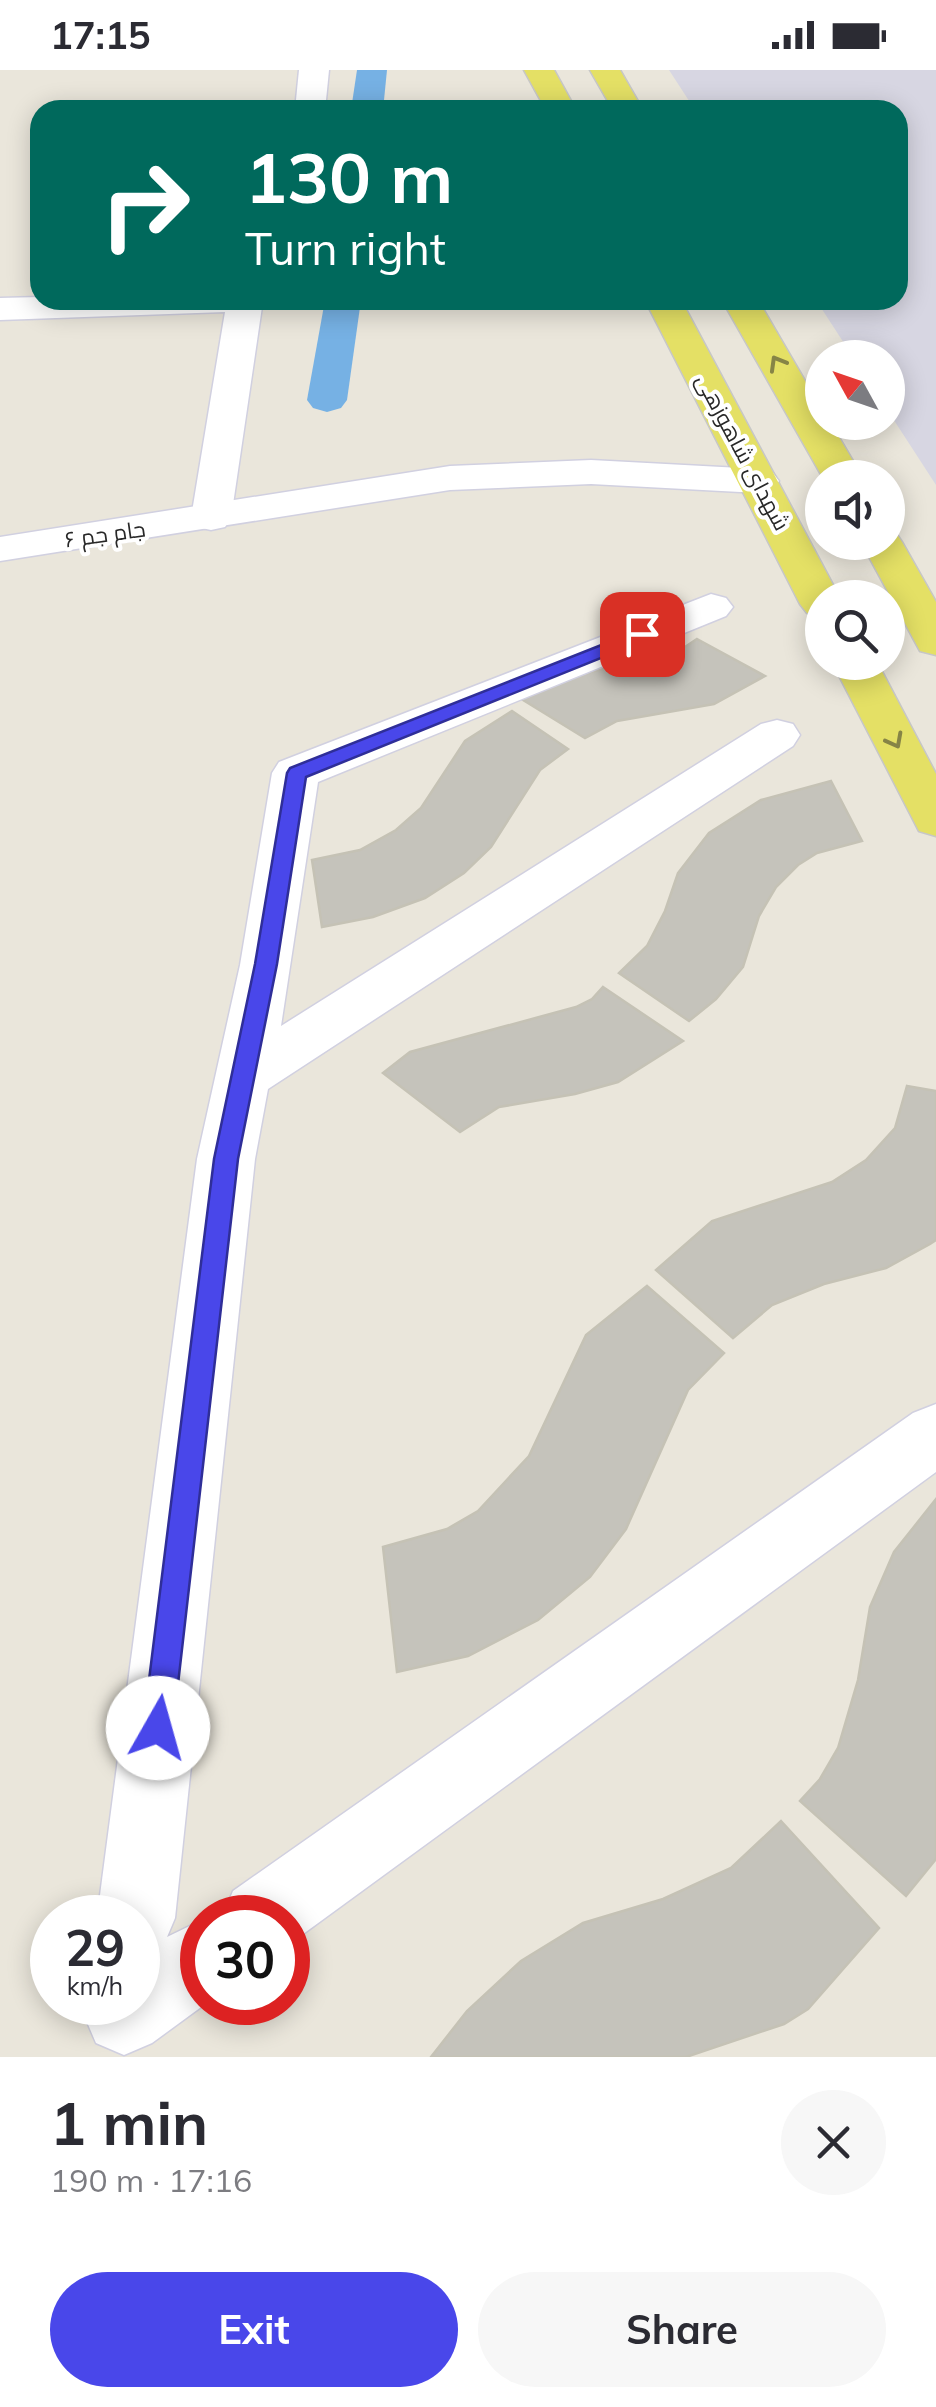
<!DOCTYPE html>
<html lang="en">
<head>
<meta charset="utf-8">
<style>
  body { margin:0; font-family:Mulish,Cairo,sans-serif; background:#f7f7f7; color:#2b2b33; height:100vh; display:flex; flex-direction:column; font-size:38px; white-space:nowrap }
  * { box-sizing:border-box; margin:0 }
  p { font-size:32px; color:#7c7c81 }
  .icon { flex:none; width:55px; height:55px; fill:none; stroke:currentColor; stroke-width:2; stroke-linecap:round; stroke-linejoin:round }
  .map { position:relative; height:1987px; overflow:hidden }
  .side { display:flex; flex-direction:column; background:#fff; flex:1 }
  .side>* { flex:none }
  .top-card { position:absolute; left:30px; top:30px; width:878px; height:210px; border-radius:30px; box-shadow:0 5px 25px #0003; background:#00695c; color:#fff; overflow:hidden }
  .needle { width:65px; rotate:310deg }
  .fabs { position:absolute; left:805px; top:270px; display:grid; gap:20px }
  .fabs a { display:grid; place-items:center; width:100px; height:100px; border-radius:50%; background:#fff; box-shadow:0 5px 25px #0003; font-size:50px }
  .speed { position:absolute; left:30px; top:1825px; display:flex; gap:20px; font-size:50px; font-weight:700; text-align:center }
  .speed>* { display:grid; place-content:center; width:130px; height:130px; border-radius:50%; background:#fff; box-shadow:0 5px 25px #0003; line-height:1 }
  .speed small { font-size:25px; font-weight:400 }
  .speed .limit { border:15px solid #d22; background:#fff; color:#111 }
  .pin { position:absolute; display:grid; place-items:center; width:85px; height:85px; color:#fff; margin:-42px; border-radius:20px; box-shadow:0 5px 15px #0006 }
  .me { position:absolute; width:110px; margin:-55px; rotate:7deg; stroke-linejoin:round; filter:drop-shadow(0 0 8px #0008) }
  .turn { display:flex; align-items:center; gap:35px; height:210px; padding:0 50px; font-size:45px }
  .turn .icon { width:130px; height:130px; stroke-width:2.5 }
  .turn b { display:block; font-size:70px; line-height:85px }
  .round { display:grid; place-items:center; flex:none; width:105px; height:105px; border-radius:52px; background:#f7f7f7 }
  .head { display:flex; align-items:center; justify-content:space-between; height:170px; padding:0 50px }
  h1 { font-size:60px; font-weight:700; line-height:75px }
  .primary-button { display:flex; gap:20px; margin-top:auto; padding:20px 50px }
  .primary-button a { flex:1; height:115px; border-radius:60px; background:#4947ea; color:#fff; font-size:40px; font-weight:700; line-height:115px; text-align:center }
  .primary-button a+a { background:#f7f7f7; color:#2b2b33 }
  .status { display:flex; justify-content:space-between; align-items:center; height:70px; padding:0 50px; background:#fff; direction:ltr }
  .status svg { height:28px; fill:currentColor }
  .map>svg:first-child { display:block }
  .airport { fill:#d7d6e2 }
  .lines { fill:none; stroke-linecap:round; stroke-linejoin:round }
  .canal { fill:#76b1e4; fill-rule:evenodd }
  .building { fill:#c5c3bb; stroke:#c5c2b5; stroke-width:2.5 }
  .street-casing { stroke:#d1d0e0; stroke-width:3 }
  .secondary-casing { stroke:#d1d0e0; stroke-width:3 }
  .primary-casing { stroke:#c7c7c7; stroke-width:3 }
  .street { fill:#fff; fill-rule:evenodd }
  .secondary { fill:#fff; fill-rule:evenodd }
  .primary { fill:#e4e065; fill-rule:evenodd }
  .oneway { stroke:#868446 }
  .route { fill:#4947ea; stroke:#2f2e98; stroke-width:2.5 }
  .labels { text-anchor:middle; stroke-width:8; stroke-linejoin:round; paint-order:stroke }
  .far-street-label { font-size:22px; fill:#282828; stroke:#fff }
</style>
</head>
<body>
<div class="status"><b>17:15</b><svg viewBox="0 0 49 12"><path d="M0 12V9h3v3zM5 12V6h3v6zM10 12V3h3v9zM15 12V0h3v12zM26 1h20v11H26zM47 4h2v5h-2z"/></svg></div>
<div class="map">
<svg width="936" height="1987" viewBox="0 0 936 1987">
  <rect width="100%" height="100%" fill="#eae6db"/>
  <polygon class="airport" points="669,0 936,0 936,415 888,341 888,288 853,287 816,230 898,230 898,40 695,40"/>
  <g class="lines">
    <g class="canal">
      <polygon points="357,0 387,0 383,40 351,40"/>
      <polygon points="325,230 361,230 347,330 341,338 327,342 313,338 307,330"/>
    </g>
  </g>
  <g class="building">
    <polygon points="697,569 765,606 714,634 617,651 585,668 520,628 554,610 676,583"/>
    <polygon points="512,641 568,679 540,700 491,777 464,803 425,828 373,847 322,857 312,790 360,780 396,760 421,738 465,671"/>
    <polygon points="831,711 862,771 817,783 798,795 776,817 759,846 743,897 716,929 689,951 619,903 647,876 665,841 678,803 709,763 761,730"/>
    <polygon points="603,917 683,971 618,1012 575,1024 499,1037 460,1062 383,1003 410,982 576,937 592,929"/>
    <polygon points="907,1016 936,1021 936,1170 930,1174 886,1198 824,1214 772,1235 733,1268 656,1200 712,1151 832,1112 866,1090 895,1058"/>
    <polygon points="647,1216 724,1283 688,1320 626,1459 590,1507 538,1550 468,1586 397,1602 383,1477 447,1459 478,1441 529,1386 586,1265"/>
    <polygon points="936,1429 936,1789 906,1826 800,1731 820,1709 838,1678 858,1610 870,1537 894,1482"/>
    <polygon points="781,1751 879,1858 808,1939 784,1954 686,1987 431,1987 467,1941 521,1891 583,1853 663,1829 731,1798"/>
  </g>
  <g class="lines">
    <g class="street-casing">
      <g id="street">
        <polygon points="299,0 329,0 325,40 295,40"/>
        <polygon points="40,227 263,230 231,448 225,457 211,460 197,457 191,448 225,242 0,250 0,228"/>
        <polygon points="711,524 726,528 733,537 726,546 318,712 281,956 761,654 777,650 793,654 800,665 793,676 268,1019 255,1089 175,1848 167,1867 202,1850 202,1932 208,1932 152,1973 124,1985 96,1973 84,1945 89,1932 138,1932 138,1887 142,1884 138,1886 138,1848 97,1848 197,1089 240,895 272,703 279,692"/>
        <polygon points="936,1334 936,1402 288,1875 288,1848 222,1848 233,1821 913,1343"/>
      </g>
    </g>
    <g class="secondary-casing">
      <polygon id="secondary" points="591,390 759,399 773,403 779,411 773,419 759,423 591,414 450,420 0,491 0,467 450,396"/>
    </g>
    <g class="primary-casing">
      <g id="primary">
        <polygon points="524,0 554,0 576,40 546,40"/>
        <polygon points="590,0 620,0 643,40 613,40"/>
        <polygon points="645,230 681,230 840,528 822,528 822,547 807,543 800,534"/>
        <polygon points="722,230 758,230 822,340 822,352 830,352 863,408 823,408"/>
        <polygon points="888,461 896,463 902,472 936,532 936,585 920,581 861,472 888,472"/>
        <polygon points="832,592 877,592 936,704 936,766 919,761"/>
      </g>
    </g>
    <use href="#street" class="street"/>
    <use href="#secondary" class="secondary"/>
    <use href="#primary" class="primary"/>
  </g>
  <defs><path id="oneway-chevron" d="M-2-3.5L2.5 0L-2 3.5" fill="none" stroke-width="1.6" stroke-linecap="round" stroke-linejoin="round" transform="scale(2.5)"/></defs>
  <g class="oneway">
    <use href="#oneway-chevron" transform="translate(777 293) rotate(-120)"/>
    <use href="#oneway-chevron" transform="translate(895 671) rotate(62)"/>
  </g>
  <polygon class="route" points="642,559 651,564 648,569 306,707 277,894 238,1089 173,1658 169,1668 158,1673 148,1668 143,1658 214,1089 255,894 287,703 290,698"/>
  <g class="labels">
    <g class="far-street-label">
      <text transform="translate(743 382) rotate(62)" y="8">شهدای شاهوزهی</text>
      <text transform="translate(105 464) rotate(-8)" y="8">جام جم ۶</text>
    </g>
  </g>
</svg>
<div class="fabs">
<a><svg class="needle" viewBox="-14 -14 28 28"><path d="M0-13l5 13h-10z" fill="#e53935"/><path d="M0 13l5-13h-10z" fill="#7c7c81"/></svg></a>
<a><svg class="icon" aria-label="sound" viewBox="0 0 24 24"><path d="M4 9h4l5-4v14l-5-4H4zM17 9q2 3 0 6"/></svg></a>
<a><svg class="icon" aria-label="search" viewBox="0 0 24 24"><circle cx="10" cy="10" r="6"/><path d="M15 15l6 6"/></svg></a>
</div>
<div class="speed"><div>29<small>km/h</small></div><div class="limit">30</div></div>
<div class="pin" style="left:642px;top:564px;background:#d93025"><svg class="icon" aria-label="arrive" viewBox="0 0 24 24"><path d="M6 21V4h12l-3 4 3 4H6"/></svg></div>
<svg class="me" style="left:158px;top:1658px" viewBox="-20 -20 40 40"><circle r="19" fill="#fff"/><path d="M0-13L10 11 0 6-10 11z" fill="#4947ea"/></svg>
<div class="top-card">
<div class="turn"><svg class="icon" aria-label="right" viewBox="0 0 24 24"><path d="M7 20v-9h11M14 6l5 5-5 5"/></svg><div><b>130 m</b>Turn right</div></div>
</div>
</div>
<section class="side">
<div class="head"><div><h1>1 min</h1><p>190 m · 17:16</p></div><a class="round"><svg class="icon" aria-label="close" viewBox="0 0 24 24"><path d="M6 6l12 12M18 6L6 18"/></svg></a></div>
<div class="primary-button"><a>Exit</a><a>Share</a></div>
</section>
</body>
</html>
